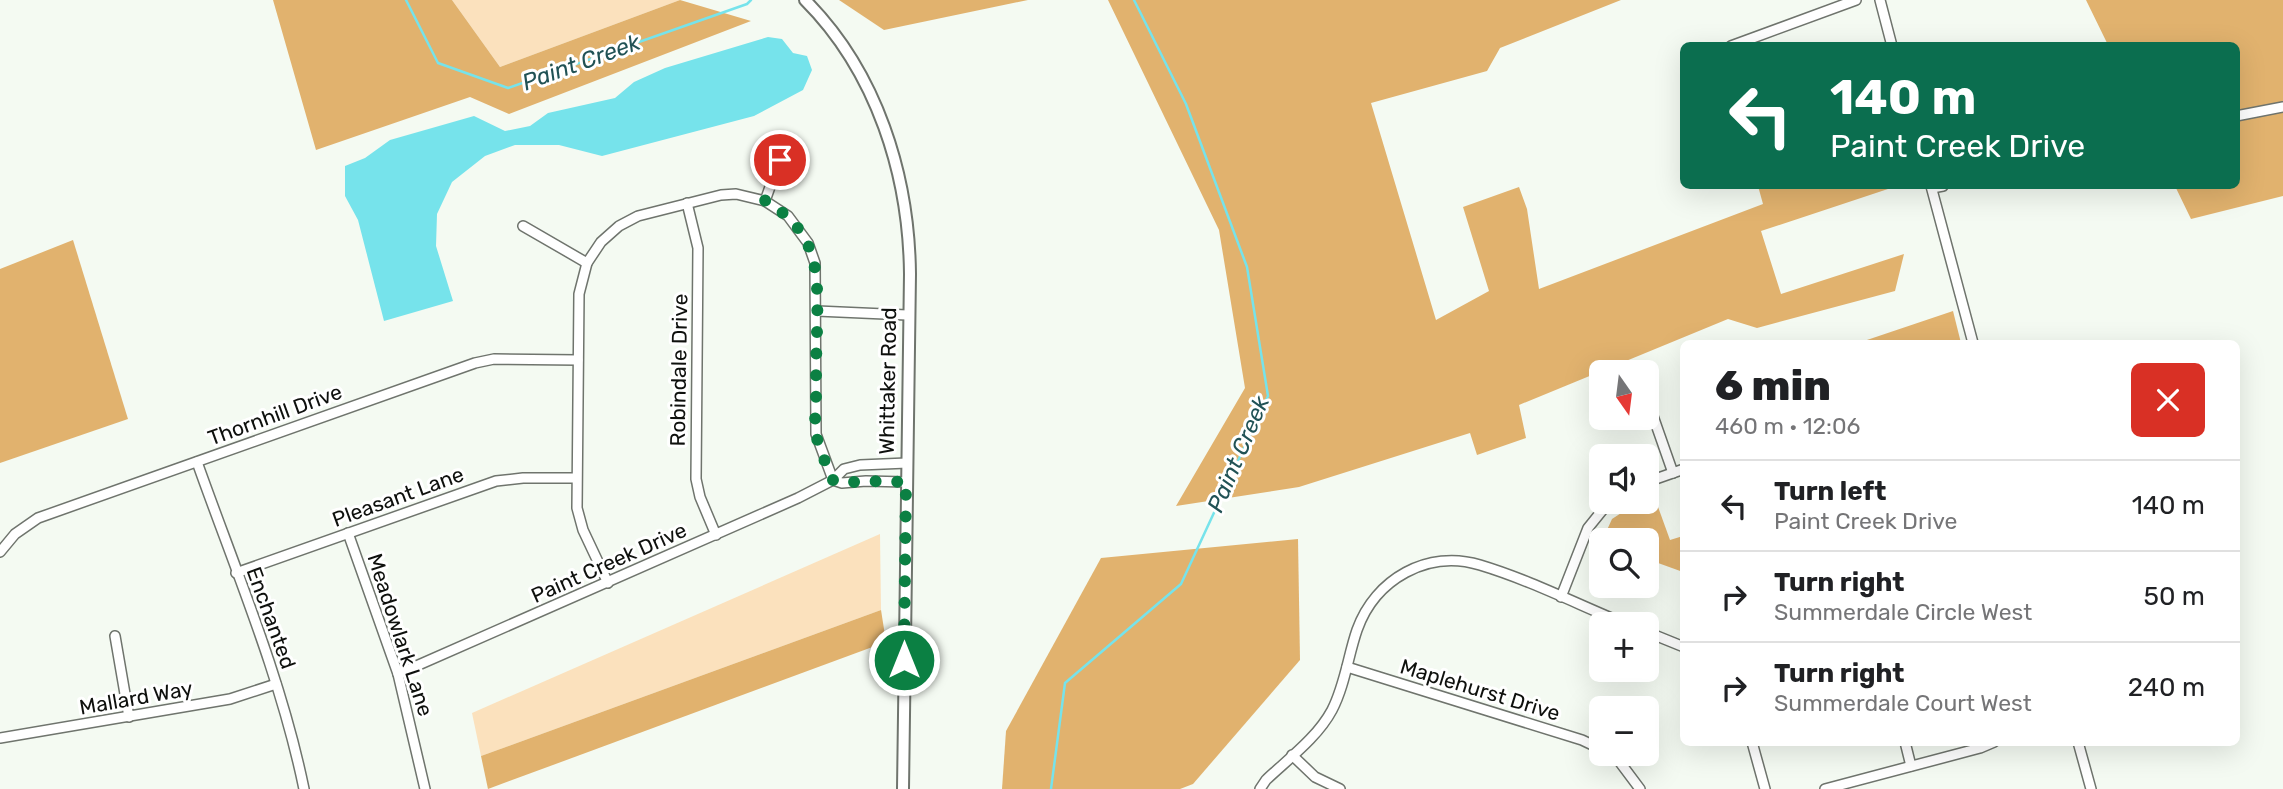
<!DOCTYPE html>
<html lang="en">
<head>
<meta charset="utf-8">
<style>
  body { margin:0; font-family:Rubik,sans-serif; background:#f2f2f2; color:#202124; height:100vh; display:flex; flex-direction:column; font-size:26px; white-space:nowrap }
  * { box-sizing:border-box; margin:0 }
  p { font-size:23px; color:#757577 }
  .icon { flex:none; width:38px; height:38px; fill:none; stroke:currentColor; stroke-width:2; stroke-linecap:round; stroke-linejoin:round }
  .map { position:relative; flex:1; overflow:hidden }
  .drawer { position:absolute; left:1680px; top:340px; width:560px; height:406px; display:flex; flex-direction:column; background:#fff; border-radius:10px; box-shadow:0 7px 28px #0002 }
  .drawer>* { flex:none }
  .top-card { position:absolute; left:1680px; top:42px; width:560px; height:147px; border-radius:10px; box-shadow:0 7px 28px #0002; background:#0b6e4f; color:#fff; overflow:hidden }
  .needle { width:46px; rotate:166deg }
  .fabs { position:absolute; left:1589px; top:360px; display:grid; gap:14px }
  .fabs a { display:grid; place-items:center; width:70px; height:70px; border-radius:10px; background:#fff; box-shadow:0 7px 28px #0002; font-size:35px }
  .pin { position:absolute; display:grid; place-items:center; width:60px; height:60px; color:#fff; margin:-30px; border:4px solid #fff; border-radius:50%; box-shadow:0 2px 7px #0007 }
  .me { position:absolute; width:77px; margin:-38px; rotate:0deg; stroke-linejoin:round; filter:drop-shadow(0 0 5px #0008) }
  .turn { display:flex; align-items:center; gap:24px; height:147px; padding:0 35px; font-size:32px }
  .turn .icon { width:91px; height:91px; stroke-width:2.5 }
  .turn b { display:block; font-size:49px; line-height:60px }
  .round { display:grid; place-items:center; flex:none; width:74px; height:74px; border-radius:10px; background:#f2f2f2 }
  .overview { display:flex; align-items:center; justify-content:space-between; height:119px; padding:0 35px }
  h1 { font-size:42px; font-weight:800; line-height:52px }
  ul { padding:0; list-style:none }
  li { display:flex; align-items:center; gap:21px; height:91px; padding:0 35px; border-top:2px solid #e0e0e0 }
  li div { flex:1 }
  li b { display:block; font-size:26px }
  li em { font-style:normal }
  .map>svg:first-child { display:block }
  .green { fill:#fbe1bd }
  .forest { fill:#e1b26e }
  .water { fill:#76e3eb }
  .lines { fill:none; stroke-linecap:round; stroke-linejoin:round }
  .stream { stroke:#76e3eb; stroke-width:2.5 }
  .minor-casing { stroke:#6f746d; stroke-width:12 }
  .major-casing { stroke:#6f746d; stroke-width:14 }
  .minor { stroke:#fff; stroke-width:9 }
  .major { stroke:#fff; stroke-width:10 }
  .route { stroke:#0b8043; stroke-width:12; stroke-dasharray:0 21.6 }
  .labels { text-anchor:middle; stroke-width:6; stroke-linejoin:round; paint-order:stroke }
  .street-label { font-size:21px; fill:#0e100d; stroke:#fff }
  .water-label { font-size:23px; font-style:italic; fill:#215255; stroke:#fff }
</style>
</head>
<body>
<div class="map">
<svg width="2283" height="789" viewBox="0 0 2283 789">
  <rect width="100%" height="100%" fill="#f4faf2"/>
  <g class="green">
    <polygon points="452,0 680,0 500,67"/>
    <polygon points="880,534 881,610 481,756 472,713"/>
  </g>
  <g class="forest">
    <polygon points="273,0 452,0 500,67 680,0 751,21 509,114 470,97 316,150"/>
    <polygon points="839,0 1028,0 884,30"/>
    <polygon points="1108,0 1621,0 1500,48 1487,71 1371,103 1436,320 1489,291 1463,207 1519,187 1527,209 1539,289 1763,204 1758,186 1897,186 1761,231 1781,294 1904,254 1895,291 1757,328 1728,319 1519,405 1526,438 1477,455 1470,433 1299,487 1176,506 1245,388 1219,230"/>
    <polygon points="2086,0 2283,0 2283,196 2191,219 2175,186 2236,186 2236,46 2108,45"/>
    <polygon points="73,240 128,419 0,463 0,269"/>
    <polygon points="1953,311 1961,343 1858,343"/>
    <polygon points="1653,493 1670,540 1683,536 1683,572 1647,559 1647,541 1602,541 1612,519 1638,502 1647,502 1647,497"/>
    <polygon points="1298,539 1300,660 1193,784 1180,789 1002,789 1006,731 1101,558"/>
    <polygon points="881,610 886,642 488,789 481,756"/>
  </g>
  <polygon class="water" points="768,37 782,39 793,53 807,56 812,70 803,90 754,116 602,156 559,145 515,145 485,156 452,182 437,214 436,246 453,301 384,321 358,220 345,196 345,166 365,158 390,140 474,116 505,131 530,126 548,113 615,98 634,82 665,68"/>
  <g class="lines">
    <g class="stream">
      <polyline points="406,0 438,63 508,88 747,4 751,0"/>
      <polyline points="1051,789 1065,683 1181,584 1268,396 1247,267 1186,104 1134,0"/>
    </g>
    <g class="minor-casing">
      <g id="minor">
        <polyline points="1880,0 1892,46"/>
        <polyline points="1731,46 1856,0"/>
        <polyline points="2236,116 2283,107"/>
        <polyline points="1931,186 1973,343"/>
        <polyline points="1932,188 1943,186"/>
        <polyline points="765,201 787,139"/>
        <polyline points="687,203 698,248 696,479 700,497 716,535"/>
        <polyline points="523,226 587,263"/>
        <polyline points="817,311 907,315"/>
        <polyline points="1653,416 1673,473"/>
        <path d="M197,462C235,569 281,677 304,789"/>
        <polyline points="833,480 842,483 866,481 906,482"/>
        <polyline points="1647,482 1684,469"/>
        <polyline points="348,533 398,674 425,789"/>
        <polyline points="0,552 15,534 38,518 475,363 494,359 578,360"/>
        <polyline points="236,573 496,481 523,478 576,478"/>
        <polyline points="608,583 583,530 577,508 579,294 587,263 601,242 619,226 638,216 721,195 736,194 765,201 788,216 808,243 815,263 816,434 833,480"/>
        <polyline points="1561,597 1588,528 1609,502"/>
        <polyline points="1647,632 1684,647"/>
        <polyline points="115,636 129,717"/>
        <polyline points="1347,667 1582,740 1601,749"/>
        <polyline points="398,674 798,498 833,480 844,469 860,465 907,463"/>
        <polyline points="0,738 230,699 276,684"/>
        <polyline points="1752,742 1765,789"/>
        <polyline points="1905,742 1911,766"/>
        <polyline points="2078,742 2091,789"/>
        <polyline points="1610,754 1619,761 1640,789"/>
        <polyline points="1292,755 1315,777 1340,789"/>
        <path d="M1260,789L1266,780C1288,759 1317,738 1332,710C1345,685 1348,656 1357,630C1375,579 1428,549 1480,565C1530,580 1579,605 1628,625"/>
        <polyline points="1825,789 1980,748 1994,742"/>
      </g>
    </g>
    <g class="major-casing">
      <path id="major" d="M805,0C877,72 909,175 910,274L903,789"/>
    </g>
    <use href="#minor" class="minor"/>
    <use href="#major" class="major"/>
  </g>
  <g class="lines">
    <path class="route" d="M780,160L765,201C821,233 818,275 817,332C816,353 816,375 816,396C816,409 814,422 816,434C819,450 827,465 833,480L842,483L866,481L906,482L904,660"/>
  </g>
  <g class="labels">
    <g class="street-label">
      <text transform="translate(679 370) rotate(-89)" y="7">Robindale Drive</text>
      <text transform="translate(888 381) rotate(-89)" y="7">Whittaker Road</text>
      <text transform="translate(275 415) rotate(-20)" y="7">Thornhill Drive</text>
      <text transform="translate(398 497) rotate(-20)" y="7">Pleasant Lane</text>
      <text transform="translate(609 563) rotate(-24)" y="7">Paint Creek Drive</text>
      <text transform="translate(271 618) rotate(70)" y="7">Enchanted</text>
      <text transform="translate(400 635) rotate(72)" y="7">Meadowlark Lane</text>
      <text transform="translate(1480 690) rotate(17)" y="7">Maplehurst Drive</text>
      <text transform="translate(136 698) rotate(-10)" y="7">Mallard Way</text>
    </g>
    <g class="water-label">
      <text transform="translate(581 62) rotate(-20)" y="8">Paint Creek</text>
      <text transform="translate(1238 454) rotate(-67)" y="8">Paint Creek</text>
    </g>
  </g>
</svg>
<div class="fabs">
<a><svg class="needle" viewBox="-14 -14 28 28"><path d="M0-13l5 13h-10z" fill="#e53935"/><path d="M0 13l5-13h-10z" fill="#757577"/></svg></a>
<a><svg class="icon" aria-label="sound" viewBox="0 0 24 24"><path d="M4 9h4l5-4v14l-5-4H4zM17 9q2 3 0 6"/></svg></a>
<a><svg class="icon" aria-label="search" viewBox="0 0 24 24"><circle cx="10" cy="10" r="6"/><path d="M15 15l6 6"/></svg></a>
<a>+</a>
<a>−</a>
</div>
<div class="pin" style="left:780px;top:160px;background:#d93025"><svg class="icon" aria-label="arrive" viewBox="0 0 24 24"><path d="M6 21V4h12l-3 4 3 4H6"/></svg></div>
<svg class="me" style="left:904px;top:660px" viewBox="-20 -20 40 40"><circle r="17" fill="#0b8043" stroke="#fff" stroke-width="3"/><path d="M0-11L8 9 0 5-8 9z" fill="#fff"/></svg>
<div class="top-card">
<div class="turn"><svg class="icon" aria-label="left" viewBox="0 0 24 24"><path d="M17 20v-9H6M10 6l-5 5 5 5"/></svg><div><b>140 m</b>Paint Creek Drive</div></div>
</div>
<section class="drawer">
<div class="overview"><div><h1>6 min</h1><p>460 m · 12:06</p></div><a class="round" style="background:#d93025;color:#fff"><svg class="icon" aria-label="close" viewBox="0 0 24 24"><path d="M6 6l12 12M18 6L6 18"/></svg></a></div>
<ul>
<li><svg class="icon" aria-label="left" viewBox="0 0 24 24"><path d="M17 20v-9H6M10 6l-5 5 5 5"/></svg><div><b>Turn left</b><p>Paint Creek Drive</p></div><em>140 m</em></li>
<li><svg class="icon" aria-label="right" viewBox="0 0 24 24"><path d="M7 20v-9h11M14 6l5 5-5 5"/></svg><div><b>Turn right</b><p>Summerdale Circle West</p></div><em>50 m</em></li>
<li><svg class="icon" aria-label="right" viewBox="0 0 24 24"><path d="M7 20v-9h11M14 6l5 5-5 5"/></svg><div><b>Turn right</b><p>Summerdale Court West</p></div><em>240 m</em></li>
</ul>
</section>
</div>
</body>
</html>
